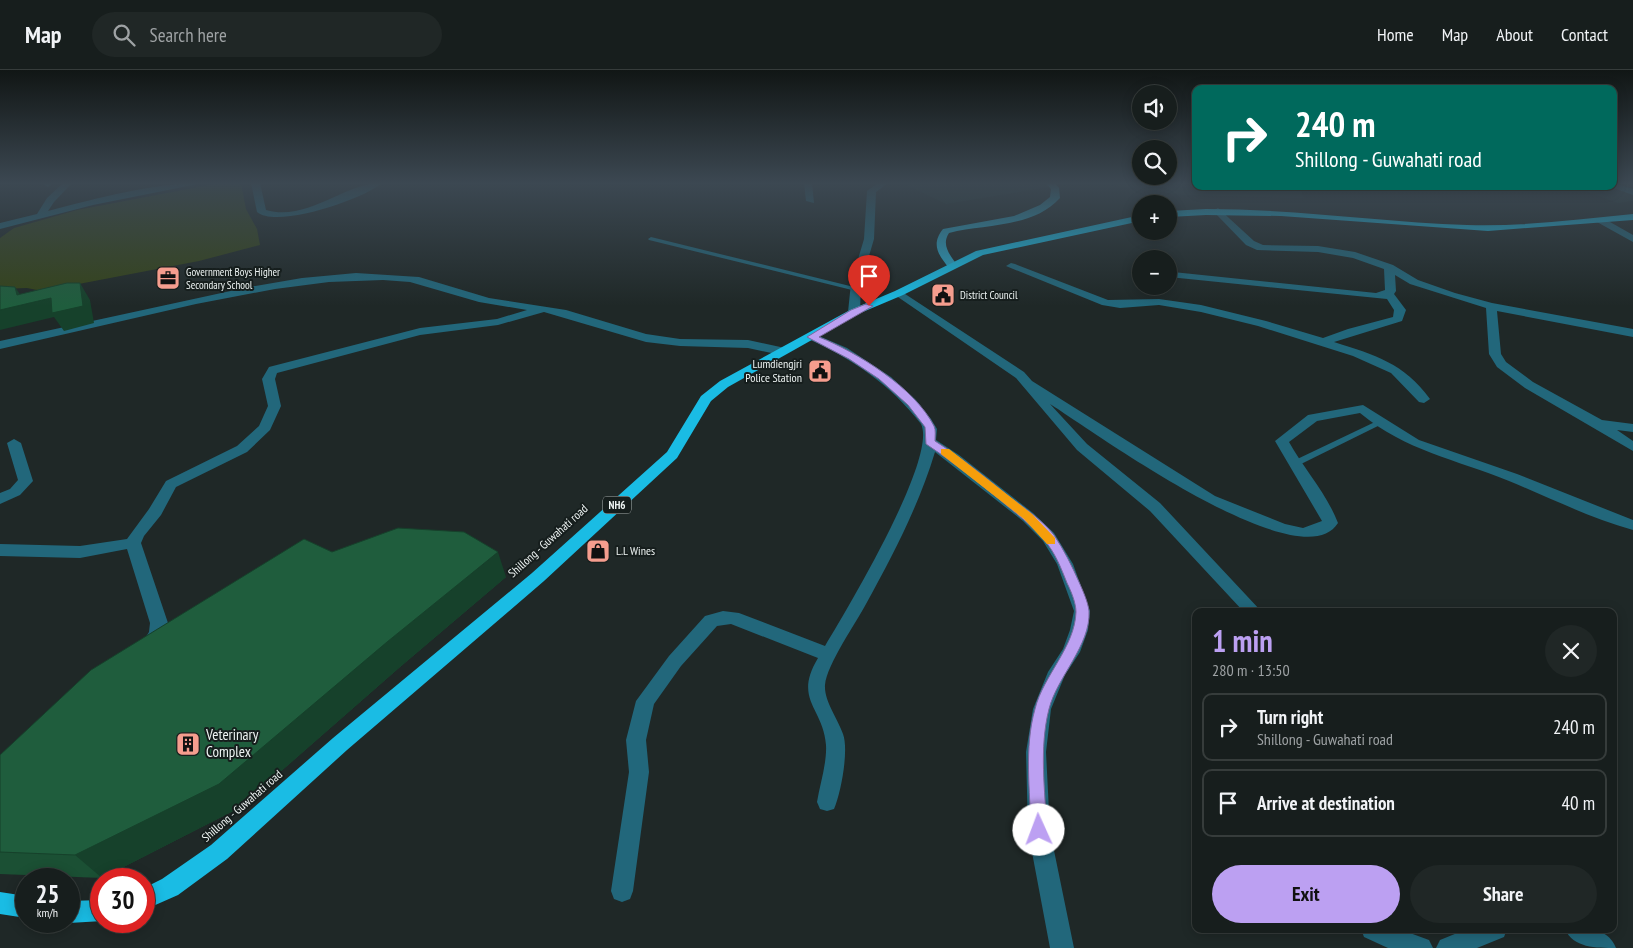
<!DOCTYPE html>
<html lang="en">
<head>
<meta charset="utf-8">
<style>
  body { margin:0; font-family:"PT Sans Narrow",sans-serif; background:#202726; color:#f1f3f6; height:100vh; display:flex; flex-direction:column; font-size:19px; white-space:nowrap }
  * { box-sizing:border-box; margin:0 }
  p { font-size:16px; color:#9ea2a4 }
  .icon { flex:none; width:28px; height:28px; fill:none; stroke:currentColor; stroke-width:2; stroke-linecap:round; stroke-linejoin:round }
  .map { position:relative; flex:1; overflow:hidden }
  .sheet { position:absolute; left:1192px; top:538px; width:425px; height:325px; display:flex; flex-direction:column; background:#171e1d; border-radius:10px; box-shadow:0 2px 12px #0003,0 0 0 1px #363c3b }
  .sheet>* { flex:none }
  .top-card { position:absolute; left:1192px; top:15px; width:425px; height:105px; border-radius:10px; box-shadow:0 2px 12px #0003,0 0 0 1px #363c3b; background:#00695c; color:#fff; overflow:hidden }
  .fabs { position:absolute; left:1132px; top:15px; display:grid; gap:10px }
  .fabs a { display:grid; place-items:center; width:45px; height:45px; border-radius:50%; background:#171e1d; box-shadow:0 2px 12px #0003,0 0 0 1px #363c3b; font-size:25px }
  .speed { position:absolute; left:15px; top:798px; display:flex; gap:10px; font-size:25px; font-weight:700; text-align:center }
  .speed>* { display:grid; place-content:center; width:65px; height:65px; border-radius:50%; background:#171e1d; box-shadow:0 2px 12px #0003,0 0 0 1px #363c3b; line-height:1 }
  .speed small { font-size:12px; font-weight:400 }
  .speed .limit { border:8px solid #d22; background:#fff; color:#111 }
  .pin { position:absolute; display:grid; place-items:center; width:42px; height:42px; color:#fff; margin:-51px -21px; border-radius:50% 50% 50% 0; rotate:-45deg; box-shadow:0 0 5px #0007 }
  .pin .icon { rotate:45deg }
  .me { position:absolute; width:55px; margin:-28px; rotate:358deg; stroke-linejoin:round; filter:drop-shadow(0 0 4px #0008) }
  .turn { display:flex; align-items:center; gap:18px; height:105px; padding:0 20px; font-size:22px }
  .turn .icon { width:65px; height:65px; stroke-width:2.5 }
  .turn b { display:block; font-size:35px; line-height:42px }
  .round { display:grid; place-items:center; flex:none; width:52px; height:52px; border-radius:26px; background:#202726 }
  .overview { display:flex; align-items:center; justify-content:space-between; height:85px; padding:0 20px }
  h1 { font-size:30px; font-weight:700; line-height:38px; color:#bca0f2 }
  .cta { display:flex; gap:10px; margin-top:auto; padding:10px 20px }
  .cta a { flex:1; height:58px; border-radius:30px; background:#bca0f2; color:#111; font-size:20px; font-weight:700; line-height:58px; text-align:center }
  .cta a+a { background:#202726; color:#f1f3f6 }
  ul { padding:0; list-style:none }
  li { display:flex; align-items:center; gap:15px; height:68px; margin:0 10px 8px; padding:0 10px; border:2px solid #363c3b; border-radius:10px }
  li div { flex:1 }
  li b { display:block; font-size:19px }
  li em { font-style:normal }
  header { display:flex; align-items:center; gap:30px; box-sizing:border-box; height:70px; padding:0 25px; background:#171e1d; border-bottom:1px solid #363c3b }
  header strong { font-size:24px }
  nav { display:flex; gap:28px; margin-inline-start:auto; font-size:18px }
  .search { width:350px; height:45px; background:#202726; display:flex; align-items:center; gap:12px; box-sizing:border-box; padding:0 18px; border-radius:28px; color:#9ea2a4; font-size:19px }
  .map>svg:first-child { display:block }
  .built { fill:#223331 }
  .green { fill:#344319 }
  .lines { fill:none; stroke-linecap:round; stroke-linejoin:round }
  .lane { fill:#22677b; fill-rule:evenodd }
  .street { fill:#22677b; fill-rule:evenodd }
  .primary { fill:#2aa3c4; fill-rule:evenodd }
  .highway { fill:#1abce4; fill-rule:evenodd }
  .wall { fill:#1b5034 }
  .shaded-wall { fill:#16412b }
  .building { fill:#1f5d3d; stroke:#16412b }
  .route { fill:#bca0f2; stroke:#7a689d }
  .slow { fill:#f59e0b }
  .labels { text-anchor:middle; stroke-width:4; stroke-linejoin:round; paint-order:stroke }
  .far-poi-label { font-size:11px; fill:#edf3f2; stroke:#161e1d; text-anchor:start }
  .shield { fill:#161e1d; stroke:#acb3b2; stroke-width:1 }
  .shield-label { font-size:11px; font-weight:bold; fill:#edf3f2 }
  .poi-label { font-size:12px; fill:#edf3f2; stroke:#161e1d; text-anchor:end }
  .street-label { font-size:12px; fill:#edf3f2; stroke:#161e1d }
  .near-poi-label { font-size:15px; fill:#edf3f2; stroke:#161e1d; text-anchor:start }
</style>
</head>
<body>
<header>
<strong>Map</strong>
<div class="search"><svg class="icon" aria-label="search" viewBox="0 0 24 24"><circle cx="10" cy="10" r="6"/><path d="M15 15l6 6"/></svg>Search here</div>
<nav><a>Home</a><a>Map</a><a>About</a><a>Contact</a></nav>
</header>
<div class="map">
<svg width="1633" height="878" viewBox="0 0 1633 878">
  <rect width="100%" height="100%" fill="#1f2827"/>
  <g class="built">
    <polygon points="902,113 1074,113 946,134"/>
    <polygon points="1098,113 1299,116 1304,128 1182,125"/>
    <polygon points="1614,113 1633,113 1633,131 1618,133 1571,116 1614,116"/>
  </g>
  <polygon class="green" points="220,113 241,113 246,139 257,159 260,175 199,191 42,221 27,218 0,219 0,168 14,158 77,140"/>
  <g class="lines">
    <g class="lane">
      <polygon points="651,167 858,218 859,219 856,221 649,170 648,169"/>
      <polygon points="1377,351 1380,351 1384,353 1297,396 1291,396 1290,394 1291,392"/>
    </g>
    <g class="street">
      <polygon points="42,113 52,113 52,114 48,117"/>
      <path d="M63,113H72L54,132L48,141C98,128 152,113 203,113L93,135L0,159V153L37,144L47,128Z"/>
      <path d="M251,113H260L266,140C308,152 343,113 382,113C364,129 277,159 257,142Z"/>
      <polygon points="804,113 812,113 814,133 806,131"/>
      <polygon points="878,113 888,113 876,122 874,169 861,213 860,242 854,245 848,242 851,213 864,169 867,121"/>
      <polygon points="1614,113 1633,119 1633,125 1611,117 1614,116"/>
      <path d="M1218,138L1254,171L1263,175L1318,176L1355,182L1393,195L1418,210L1455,223L1492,233L1633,259V267L1497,241L1501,284L1506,292L1533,312L1602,350L1633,354V362L1617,360L1633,371V381L1525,318L1497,297L1489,284L1486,238L1410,214L1395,205L1396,221L1394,224L1406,240L1402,251L1334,272C1375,285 1404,293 1430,329L1424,333L1419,332L1391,303L1353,286L1258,256L1201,242L1159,235L1120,238L1102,235L1006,196L1011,193L1015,194L1108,230L1159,229L1201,235L1266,251L1323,268L1348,259L1393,247L1394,240L1387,229L1169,207V203L1173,202L1376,223L1385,220L1384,199L1353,188L1318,182L1257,180L1246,175L1215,143L1213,141Z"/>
      <polygon points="1597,148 1603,148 1633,165 1633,172 1597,152"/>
      <polygon points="356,203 419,207 489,228 566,240 646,264 680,269 748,270 785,278 787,281 781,285 748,278 680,276 646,272 544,242 498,255 420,265 277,303 275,309 281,336 270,360 247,382 176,417 161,445 144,466 141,473 168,553 167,564 156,580 150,582 144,580 141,575 149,562 150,553 127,479 80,488 0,486 0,474 80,476 127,469 149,439 166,411 237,376 259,356 268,336 262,309 269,297 420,258 497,249 527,240 479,232 410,212 383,210 329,212 275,219 196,234 0,279 0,271 249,217 302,208"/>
      <path d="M899,220L1024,302L1032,311L1215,426L1285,454L1303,458L1322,451L1275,371L1308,345L1363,335L1419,370L1517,404L1633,450V460C1590,448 1550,428 1509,411C1455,389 1406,381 1360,343L1317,351L1289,372C1304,399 1327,424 1338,453C1301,513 1090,359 1050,334L1087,374L1160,433L1261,541H1243L1150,441L1077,380L1016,308L895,225V221Z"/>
      <path d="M812,263L847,278L891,307L916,330L931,349L937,359L936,370L959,385L1033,443L1054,463L1073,494L1090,541L1088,560L1080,582L1065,605L1051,639L1046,682L1050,761L1074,878H1050L1028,761L1026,682L1033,639L1048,602L1063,579L1070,560L1074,541L1057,494L1043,471L1023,451L935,382C919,435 893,485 866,534C856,553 827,594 825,615C824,631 838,649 843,664C849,680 841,723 834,739L827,741L820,739L817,732C820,714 827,693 826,675C823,637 793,630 818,588L731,554L717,556L681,596L654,634L646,670L649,702L633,821L630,829L622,832L614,829L611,821L629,702L626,670L636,631L669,586L705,546L723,541L739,543L825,576C846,541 938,388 921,354C891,315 853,289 808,269L806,267Z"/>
      <polygon points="14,369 21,373 33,411 20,425 0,434 0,423 10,419 18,410 7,373"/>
      <polygon points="1361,859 1399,859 1429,870 1433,878 1388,878 1364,867"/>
      <polygon points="1467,859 1507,859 1504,867 1477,878 1436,878 1440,870"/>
      <path d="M1565,859C1585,859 1607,856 1616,878C1596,878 1573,878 1565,859Z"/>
    </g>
    <path class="primary" d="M1046,113H1055L1059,118L1060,128C1033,158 985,154 949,163C941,175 950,185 957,195L952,198L948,197C938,184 931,174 943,159L1014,146L1040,135L1050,127L1051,119Z"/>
    <g class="highway">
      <path d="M1206,139C1294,139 1380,152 1467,155C1522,157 1578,149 1633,144V150L1488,161L1281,146L1206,145L1169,147V141Z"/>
      <polygon points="1141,145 1141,151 983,185 903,225 858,244 728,317 711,331 677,388 544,511 347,680 227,789 178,825 144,840 144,818 162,809 211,775 333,668 532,503 667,382 701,326 720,311 850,240 895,221 976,181"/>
      <polygon points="0,822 26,826 26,848 0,844"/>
      <polygon points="101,830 101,851 103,851 69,853 64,851 69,851 69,831"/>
    </g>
  </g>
  <polygon class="wall" points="332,482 506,507 400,597 239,738 102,808 0,804 0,685"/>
  <g class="shaded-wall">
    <polygon points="80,213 90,230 94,253 64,261 54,247 0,260 0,240 17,225 15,217 26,233"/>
    <polygon points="498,482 506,507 400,597 239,738 102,808 75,785 387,572"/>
  </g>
  <g class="building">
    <polygon points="67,213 80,213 83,236 52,243 51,228 0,240 0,216 15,217 17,225"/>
    <polygon points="398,458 464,462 498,482 387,572 219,714 75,785 0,782 0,685 91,600 304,469 332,482"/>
  </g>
  <linearGradient id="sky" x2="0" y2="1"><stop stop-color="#111615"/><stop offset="0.48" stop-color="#3c4852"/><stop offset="1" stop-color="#3c4852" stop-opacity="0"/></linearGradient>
  <rect width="1633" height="236" fill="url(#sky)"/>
  <path class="route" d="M866,234L873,236L819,267C857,282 915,318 934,356C936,360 935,366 935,371C962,388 986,408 1011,428C1026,439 1043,451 1054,465C1064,480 1072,496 1079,512C1083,521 1088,532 1089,541C1091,575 1057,607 1049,639C1039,678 1045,721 1047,760L1045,766L1039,768L1033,766L1031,760C1030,721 1024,678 1035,639C1043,606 1075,577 1076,542C1076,533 1071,521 1067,513C1061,498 1055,482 1044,470C1031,454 1014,442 999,429C975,410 952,391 926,374L925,357L908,335L879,309L849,289L807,267L851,240Z"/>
  <polygon class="slow" points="941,379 949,379 1032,444 1055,468 1055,474 1047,474 1024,449 941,384"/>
  <defs>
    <g id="office-square" transform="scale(1.25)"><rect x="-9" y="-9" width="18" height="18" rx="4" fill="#f59d8e" stroke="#161e1d"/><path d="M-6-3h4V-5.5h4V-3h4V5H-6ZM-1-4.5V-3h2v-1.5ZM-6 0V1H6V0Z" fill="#111"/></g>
    <g id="civic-square" transform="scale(1.25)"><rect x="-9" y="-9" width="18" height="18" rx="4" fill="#f59d8e" stroke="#161e1d"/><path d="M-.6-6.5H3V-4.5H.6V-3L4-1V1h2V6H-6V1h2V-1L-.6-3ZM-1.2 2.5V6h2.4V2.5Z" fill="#111"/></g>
    <g id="shop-square" transform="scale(1.25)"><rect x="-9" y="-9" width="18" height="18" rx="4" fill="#f59d8e" stroke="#161e1d"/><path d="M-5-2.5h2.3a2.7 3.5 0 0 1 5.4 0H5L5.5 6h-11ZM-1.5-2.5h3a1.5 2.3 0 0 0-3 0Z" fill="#111"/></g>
    <g id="building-square" transform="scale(1.25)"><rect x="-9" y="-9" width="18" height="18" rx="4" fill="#f59d8e" stroke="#161e1d"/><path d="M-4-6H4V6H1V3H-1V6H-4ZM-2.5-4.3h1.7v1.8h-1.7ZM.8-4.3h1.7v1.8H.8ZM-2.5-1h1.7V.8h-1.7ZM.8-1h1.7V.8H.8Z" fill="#111"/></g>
  </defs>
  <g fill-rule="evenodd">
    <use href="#office-square" x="168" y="208"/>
    <use href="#civic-square" x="943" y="225"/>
    <use href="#civic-square" x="820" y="301"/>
    <use href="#shop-square" x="598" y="481"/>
    <use href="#building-square" x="188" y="674"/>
  </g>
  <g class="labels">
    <g class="far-poi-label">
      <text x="186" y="206">Government Boys Higher<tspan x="186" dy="13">Secondary School</tspan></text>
      <text x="960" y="229">District Council</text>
    </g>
    <rect class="shield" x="603" y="426.5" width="28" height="17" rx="4"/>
    <g class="shield-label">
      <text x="617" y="439">NH6</text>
    </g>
    <g class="poi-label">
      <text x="802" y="298">Lumdiengjri<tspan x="802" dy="14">Police Station</tspan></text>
      <text x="616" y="485" text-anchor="start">L.L Wines</text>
    </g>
    <g class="street-label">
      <text transform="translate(548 471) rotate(-42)" y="4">Shillong - Guwahati road</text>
      <text transform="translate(242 736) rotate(-41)" y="4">Shillong - Guwahati road</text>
    </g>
    <g class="near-poi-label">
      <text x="206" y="670">Veterinary<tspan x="206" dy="17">Complex</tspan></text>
    </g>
  </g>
</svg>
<div class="fabs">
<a><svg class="icon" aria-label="sound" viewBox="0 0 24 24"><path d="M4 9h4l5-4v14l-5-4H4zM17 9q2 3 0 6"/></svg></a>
<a><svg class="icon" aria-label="search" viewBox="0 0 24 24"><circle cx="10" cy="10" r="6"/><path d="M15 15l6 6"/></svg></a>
<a>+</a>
<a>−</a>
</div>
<div class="speed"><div>25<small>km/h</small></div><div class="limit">30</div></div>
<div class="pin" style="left:869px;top:236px;background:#d93025"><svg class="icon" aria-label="arrive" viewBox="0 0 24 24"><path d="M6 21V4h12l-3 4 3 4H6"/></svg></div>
<svg class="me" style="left:1039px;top:760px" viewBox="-20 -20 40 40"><circle r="19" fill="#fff"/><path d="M0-13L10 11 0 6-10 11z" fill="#bca0f2"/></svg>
<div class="top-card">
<div class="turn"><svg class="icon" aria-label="right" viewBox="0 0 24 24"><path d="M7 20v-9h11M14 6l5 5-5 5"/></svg><div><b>240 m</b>Shillong - Guwahati road</div></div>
</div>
<section class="sheet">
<div class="overview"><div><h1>1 min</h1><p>280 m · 13:50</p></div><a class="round"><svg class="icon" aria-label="close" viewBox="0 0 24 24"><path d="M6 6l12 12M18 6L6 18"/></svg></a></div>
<ul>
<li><svg class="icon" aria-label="right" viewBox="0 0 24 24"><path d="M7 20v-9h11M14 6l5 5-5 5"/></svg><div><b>Turn right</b><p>Shillong - Guwahati road</p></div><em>240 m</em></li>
<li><svg class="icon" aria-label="arrive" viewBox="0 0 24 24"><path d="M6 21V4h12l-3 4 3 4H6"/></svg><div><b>Arrive at destination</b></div><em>40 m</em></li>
</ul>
<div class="cta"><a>Exit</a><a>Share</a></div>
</section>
</div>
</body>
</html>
